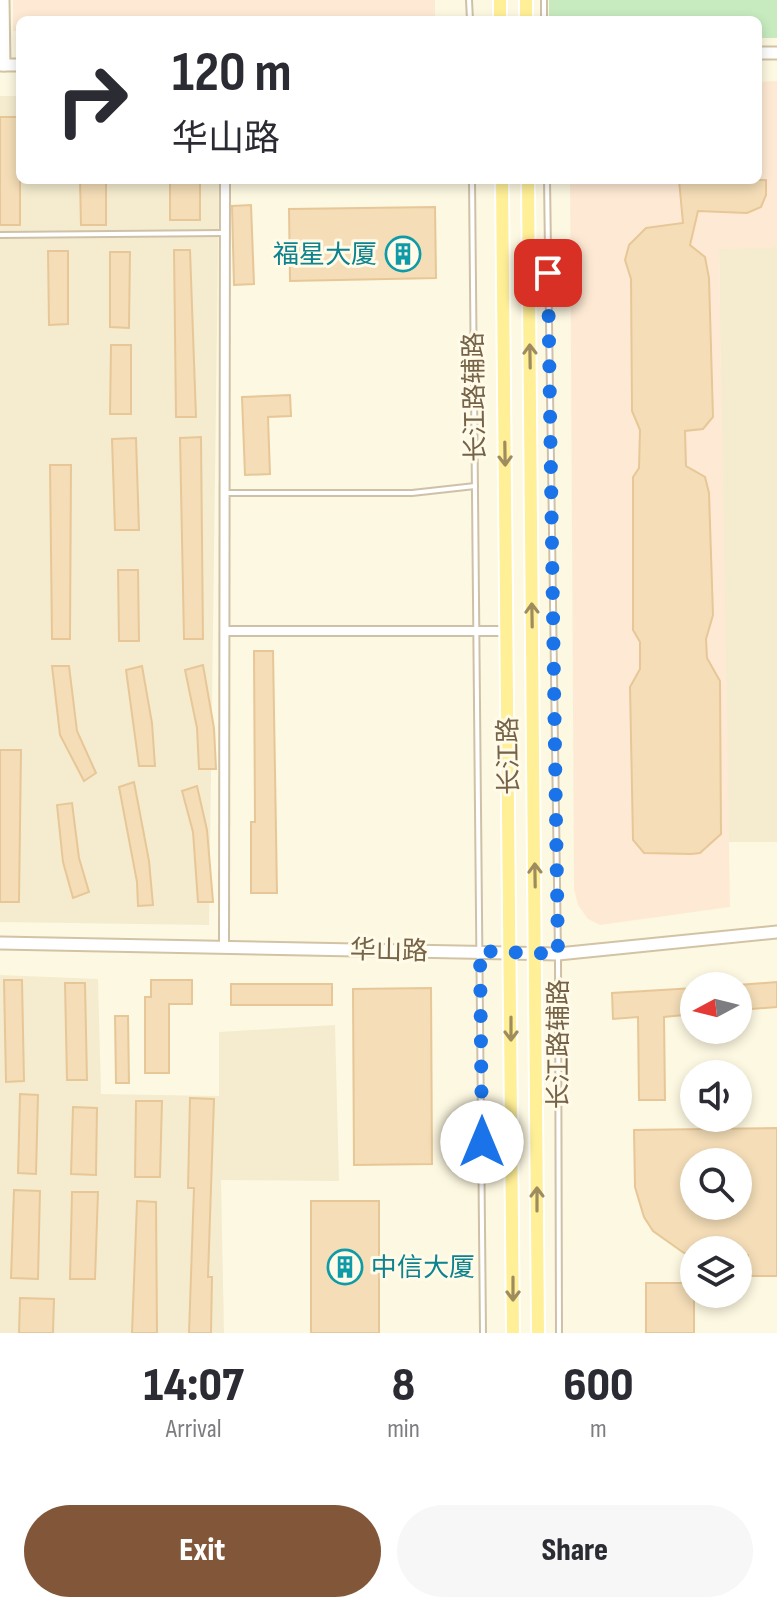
<!DOCTYPE html>
<html lang="en">
<head>
<meta charset="utf-8">
<style>
  body { margin:0; font-family:"Sofia Sans Condensed","Noto Sans SC",sans-serif; background:#f7f7f7; color:#2b2b33; height:100vh; display:flex; flex-direction:column; font-size:30px; white-space:nowrap }
  * { box-sizing:border-box; margin:0 }
  p { font-size:26px; color:#7c7c81 }
  .icon { flex:none; width:44px; height:44px; fill:none; stroke:currentColor; stroke-width:2; stroke-linecap:round; stroke-linejoin:round }
  .map { position:relative; height:1333px; overflow:hidden }
  .drawer { display:flex; flex-direction:column; background:#fff; flex:1 }
  .drawer>* { flex:none }
  .banner { position:absolute; left:16px; top:16px; width:746px; height:168px; border-radius:12px; box-shadow:0 4px 12px #0003; background:#fff; color:#2b2b33; overflow:hidden }
  .needle { width:52px; rotate:263deg }
  .controls { position:absolute; left:680px; top:972px; display:grid; gap:16px }
  .controls a { display:grid; place-items:center; width:72px; height:72px; border-radius:50%; background:#fff; box-shadow:0 4px 12px #0003; font-size:40px }
  .pin { position:absolute; display:grid; place-items:center; width:68px; height:68px; color:#fff; margin:-34px; border-radius:16px; box-shadow:0 4px 12px #0006 }
  .me { position:absolute; width:88px; margin:-44px; rotate:0deg; stroke-linejoin:round; filter:drop-shadow(0 0 6px #0008) }
  .turn { display:flex; align-items:center; gap:28px; height:168px; padding:0 24px; font-size:36px }
  .turn .icon { width:104px; height:104px; stroke-width:2.5 }
  .turn b { display:block; font-size:56px; line-height:68px }
  .eta { display:flex; justify-content:space-evenly; align-items:center; height:136px; text-align:center }
  .eta b { font-size:48px; font-weight:800; line-height:56px }
  .button { display:flex; gap:16px; margin-top:auto; padding:16px 24px }
  .button a { flex:1; height:92px; border-radius:48px; background:#825739; color:#fff; font-size:32px; font-weight:800; line-height:92px; text-align:center }
  .button a+a { background:#f7f7f7; color:#2b2b33 }
  .map>svg:first-child { display:block }
  .residential { fill:#f5eccf }
  .commercial { fill:#feead4 }
  .park { fill:#c7ebbf }
  .building { fill:#f4ddb7; stroke:#e7c797; stroke-width:2; fill-rule:evenodd }
  .lines { fill:none; stroke-linecap:round; stroke-linejoin:round }
  .lane-casing { stroke:#cfc1a7; stroke-width:8 }
  .street-casing { stroke:#cfc1a7; stroke-width:12 }
  .secondary-casing { stroke:#d2c3a5; stroke-width:15 }
  .primary-casing { stroke:#fff; stroke-width:16 }
  .lane { stroke:#fff; stroke-width:4 }
  .street { stroke:#fff; stroke-width:8 }
  .secondary { stroke:#fff; stroke-width:11 }
  .primary { stroke:#ffef96; stroke-width:12 }
  .oneway { stroke:#9e8c5f }
  .route { stroke:#1a73e8; stroke-width:14; stroke-dasharray:0 25.2 }
  .labels { text-anchor:middle; stroke-width:6; stroke-linejoin:round; paint-order:stroke }
  .culture-label { font-size:26px; fill:#0d838f; stroke:#fffbe8; text-anchor:end }
  .street-label { font-size:26px; fill:#756247; stroke:#fffbe8 }
</style>
</head>
<body>
<div class="map">
<svg width="777" height="1333" viewBox="0 0 777 1333">
  <rect width="100%" height="100%" fill="#fdf8e1"/>
  <g class="residential">
    <polygon points="0,96 20,96 20,180 219,180 209,925 0,922"/>
    <polygon points="777,247 777,842 726,842 719,248"/>
    <polygon points="0,975 98,979 101,1094 219,1096 219,1032 335,1025 339,1181 221,1180 224,1333 0,1333"/>
  </g>
  <g class="commercial">
    <polygon points="13,0 435,0 435,20 20,20 20,31 13,31"/>
    <polygon points="777,81 777,247 719,249 730,907 600,925 588,919 578,905 574,889 570,180 758,180 758,82"/>
  </g>
  <polygon class="park" points="549,0 777,0 777,38 758,38 758,20 549,20"/>
  <g class="building">
    <rect x="0" y="117" width="20" height="108"/>
    <polygon points="80,180 106,180 106,225 81,225"/>
    <rect x="170" y="180" width="30" height="40"/>
    <polygon points="679,180 766,180 766,195 761,207 747,213 698,211 690,245 705,257 709,278 713,417 703,429 685,431 686,466 705,477 709,493 713,615 706,639 707,658 720,681 721,834 700,853 691,854 644,853 633,840 630,687 640,669 640,642 633,630 633,477 639,468 640,430 632,411 631,279 625,260 629,245 646,228 683,223"/>
    <polygon points="251,205 254,284 234,285 232,206"/>
    <polygon points="435,207 436,278 290,281 289,209"/>
    <polygon points="174,250 190,250 196,417 176,417"/>
    <polygon points="48,251 68,251 68,324 49,325"/>
    <polygon points="110,252 130,252 129,328 110,327"/>
    <polygon points="111,345 131,345 131,414 110,414"/>
    <polygon points="290,395 291,416 268,417 270,474 245,475 242,397"/>
    <polygon points="201,437 203,639 184,639 180,438"/>
    <polygon points="136,438 139,530 115,530 112,439"/>
    <polygon points="50,465 71,465 70,639 52,639"/>
    <polygon points="118,570 138,570 139,641 119,641"/>
    <polygon points="254,651 273,651 277,893 251,893 251,822 255,822"/>
    <polygon points="203,665 214,728 216,769 199,769 197,728 185,670"/>
    <polygon points="52,666 69,666 77,731 96,773 84,781 60,735"/>
    <polygon points="142,666 152,723 155,766 139,766 126,670"/>
    <polygon points="0,750 21,750 19,902 0,902"/>
    <polygon points="134,782 149,861 153,905 138,906 137,882 119,787"/>
    <polygon points="197,786 207,830 213,902 198,902 193,832 182,791"/>
    <polygon points="72,803 79,858 89,892 73,898 63,862 57,805"/>
    <polygon points="4,980 22,980 24,1081 6,1082"/>
    <polygon points="151,980 192,980 192,1004 169,1004 169,1073 145,1073 145,997 151,997"/>
    <polygon points="777,982 777,1007 738,1010 738,985"/>
    <polygon points="65,983 85,983 87,1080 67,1080"/>
    <rect x="231" y="984" width="101" height="21"/>
    <polygon points="431,988 432,1164 354,1165 353,989"/>
    <polygon points="694,988 694,1014 664,1017 665,1100 639,1100 638,1017 613,1019 612,993"/>
    <polygon points="115,1016 128,1016 129,1083 116,1083"/>
    <polygon points="20,1094 38,1095 36,1174 18,1173"/>
    <polygon points="190,1098 214,1099 208,1277 212,1277 211,1333 189,1333 194,1188 188,1188"/>
    <polygon points="136,1101 162,1101 160,1177 135,1177"/>
    <polygon points="73,1107 97,1108 96,1175 71,1174"/>
    <path d="M777,1128V1276H748V1255H738V1250L684,1253L653,1231L644,1217L635,1187L634,1130ZM694,1162H738V1206H694Z"/>
    <polygon points="14,1190 40,1191 38,1279 11,1278"/>
    <polygon points="72,1192 98,1192 95,1279 70,1279"/>
    <polygon points="137,1201 156,1202 157,1333 132,1333"/>
    <rect x="311" y="1201" width="68" height="132"/>
    <rect x="646" y="1283" width="48" height="50"/>
    <polygon points="20,1298 54,1299 53,1333 19,1333"/>
  </g>
  <g class="lines">
    <g class="lane-casing">
      <g id="lane">
        <polyline points="469,0 470,20"/>
        <polyline points="544,0 544,20"/>
        <polyline points="472,180 483,1333"/>
        <polyline points="547,180 558,954 559,1333"/>
        <polyline points="0,235 224,233"/>
        <polyline points="227,493 412,493 475,486"/>
      </g>
    </g>
    <g class="street-casing">
      <g id="street">
        <polyline points="225,631 507,631"/>
        <polyline points="224,948 225,180"/>
      </g>
    </g>
    <g class="secondary-casing">
      <g id="secondary">
        <polyline points="3,0 4,65"/>
        <polyline points="758,53 777,53"/>
        <polyline points="0,65 20,65"/>
        <polyline points="0,943 558,954 777,932"/>
      </g>
    </g>
    <g class="primary-casing">
      <g id="primary">
        <polyline points="500,0 500,20"/>
        <polyline points="526,0 526,20"/>
        <polyline points="502,180 513,1333"/>
        <polyline points="528,180 538,1333"/>
      </g>
    </g>
    <use href="#lane" class="lane"/>
    <use href="#street" class="street"/>
    <use href="#secondary" class="secondary"/>
    <use href="#primary" class="primary"/>
  </g>
  <defs><path id="oneway-shaft" d="M-6 0H5M1.5-3L5.5 0L1.5 3" fill="none" stroke-width="1.6" stroke-linecap="round" stroke-linejoin="round" transform="scale(2)"/></defs>
  <g class="oneway">
    <use href="#oneway-shaft" transform="translate(530 356) rotate(-91)"/>
    <use href="#oneway-shaft" transform="translate(505 454) rotate(89)"/>
    <use href="#oneway-shaft" transform="translate(532 615) rotate(-91)"/>
    <use href="#oneway-shaft" transform="translate(535 875) rotate(-91)"/>
    <use href="#oneway-shaft" transform="translate(511 1029) rotate(90)"/>
    <use href="#oneway-shaft" transform="translate(537 1199) rotate(-90)"/>
    <use href="#oneway-shaft" transform="translate(513 1289) rotate(90)"/>
  </g>
  <g class="lines">
    <polyline class="route" points="482,1142 480,951 558,954 548,273"/>
  </g>
  <defs>
    <g id="building-ring" transform="scale(1.8)"><circle r="9.5" fill="#fffbe8" stroke="#0f9aa8" stroke-width="1.5"/><path d="M-4-6H4V6H1V3H-1V6H-4ZM-2.5-4.3h1.7v1.8h-1.7ZM.8-4.3h1.7v1.8H.8ZM-2.5-1h1.7V.8h-1.7ZM.8-1h1.7V.8H.8Z" fill="#0f9aa8"/></g>
  </defs>
  <g fill-rule="evenodd">
    <use href="#building-ring" x="403" y="254"/>
    <use href="#building-ring" x="345" y="1267"/>
  </g>
  <g class="labels">
    <g class="culture-label">
      <text x="377" y="263">福星大厦</text>
      <text x="371" y="1276" text-anchor="start">中信大厦</text>
    </g>
    <g class="street-label">
      <text transform="translate(474 397) rotate(-91)" y="9">长江路辅路</text>
      <text transform="translate(508 756) rotate(-91)" y="9">长江路</text>
      <text transform="translate(389 950) rotate(1)" y="9">华山路</text>
      <text transform="translate(558 1044) rotate(-90)" y="9">长江路辅路</text>
    </g>
  </g>
</svg>
<div class="controls">
<a><svg class="needle" viewBox="-14 -14 28 28"><path d="M0-13l5 13h-10z" fill="#e53935"/><path d="M0 13l5-13h-10z" fill="#7c7c81"/></svg></a>
<a><svg class="icon" aria-label="sound" viewBox="0 0 24 24"><path d="M4 9h4l5-4v14l-5-4H4zM17 9q2 3 0 6"/></svg></a>
<a><svg class="icon" aria-label="search" viewBox="0 0 24 24"><circle cx="10" cy="10" r="6"/><path d="M15 15l6 6"/></svg></a>
<a><svg class="icon" aria-label="layers" viewBox="0 0 24 24"><path d="M12 4l9 5-9 5-9-5zM3 14l9 5 9-5"/></svg></a>
</div>
<div class="pin" style="left:548px;top:273px;background:#d93025"><svg class="icon" aria-label="arrive" viewBox="0 0 24 24"><path d="M6 21V4h12l-3 4 3 4H6"/></svg></div>
<svg class="me" style="left:482px;top:1142px" viewBox="-20 -20 40 40"><circle r="19" fill="#fff"/><path d="M0-13L10 11 0 6-10 11z" fill="#1a73e8"/></svg>
<div class="banner">
<div class="turn"><svg class="icon" aria-label="right" viewBox="0 0 24 24"><path d="M7 20v-9h11M14 6l5 5-5 5"/></svg><div><b>120 m</b>华山路</div></div>
</div>
</div>
<section class="drawer">
<div class="eta">
<div><b>14:07</b><p>Arrival</p></div>
<div><b>8</b><p>min</p></div>
<div><b>600</b><p>m</p></div>
</div>
<div class="button"><a>Exit</a><a>Share</a></div>
</section>
</body>
</html>
